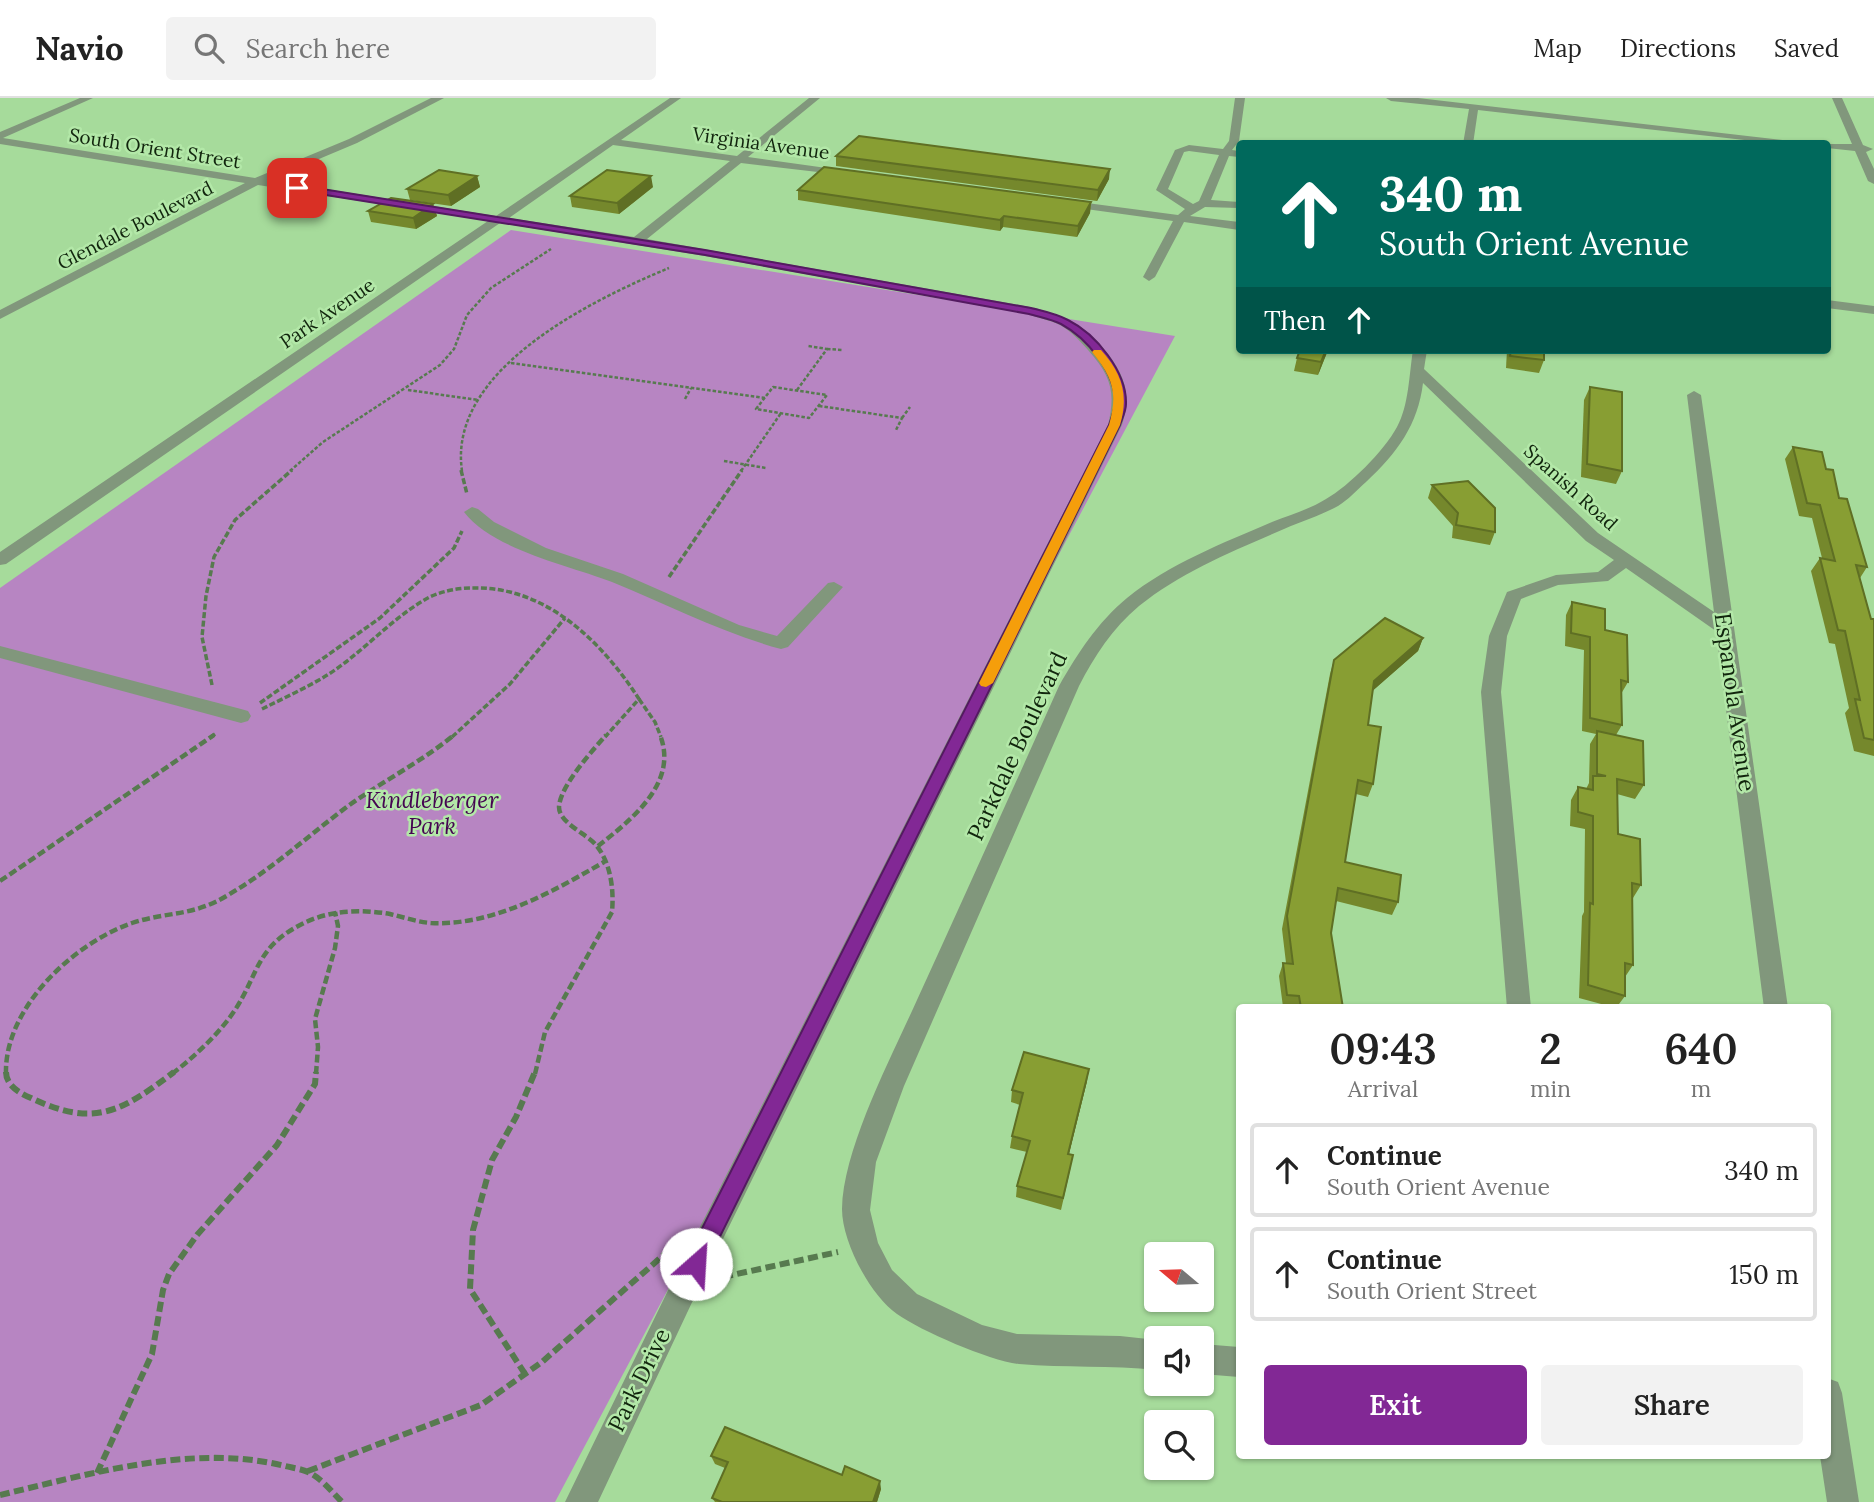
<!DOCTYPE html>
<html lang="en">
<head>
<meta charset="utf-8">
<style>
  body { margin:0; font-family:Lora,serif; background:#f2f2f2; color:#222; height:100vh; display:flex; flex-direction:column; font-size:26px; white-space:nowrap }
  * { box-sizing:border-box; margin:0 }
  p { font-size:23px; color:#767676 }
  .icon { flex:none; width:38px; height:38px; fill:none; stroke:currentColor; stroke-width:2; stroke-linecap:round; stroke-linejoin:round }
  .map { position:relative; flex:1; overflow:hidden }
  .details { position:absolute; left:1236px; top:906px; width:595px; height:455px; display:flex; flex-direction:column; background:#fff; border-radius:7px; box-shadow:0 2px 5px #0004 }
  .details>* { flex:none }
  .top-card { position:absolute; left:1236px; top:42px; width:595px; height:214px; border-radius:7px; box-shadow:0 2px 5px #0004; background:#00695c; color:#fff; overflow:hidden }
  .needle { width:46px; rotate:289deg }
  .controls { position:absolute; left:1144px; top:1144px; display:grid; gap:14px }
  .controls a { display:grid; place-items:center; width:70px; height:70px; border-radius:7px; background:#fff; box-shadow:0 2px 5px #0004; font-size:35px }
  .pin { position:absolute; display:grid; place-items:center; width:60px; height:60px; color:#fff; margin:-30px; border-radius:14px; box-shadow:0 4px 10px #0006 }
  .me { position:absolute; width:77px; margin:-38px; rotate:26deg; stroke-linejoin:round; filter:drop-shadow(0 0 5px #0008) }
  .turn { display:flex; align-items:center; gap:24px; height:147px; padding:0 28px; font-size:32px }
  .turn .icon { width:91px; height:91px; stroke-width:2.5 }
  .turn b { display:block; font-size:49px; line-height:60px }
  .then { display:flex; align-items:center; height:66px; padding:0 28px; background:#0003; gap:14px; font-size:26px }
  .eta { display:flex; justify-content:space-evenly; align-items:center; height:119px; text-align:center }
  .eta b { font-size:42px; font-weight:600; line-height:49px }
  .primary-button { display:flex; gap:14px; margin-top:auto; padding:14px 28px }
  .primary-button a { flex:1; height:80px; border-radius:7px; background:#822895; color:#fff; font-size:28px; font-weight:600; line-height:80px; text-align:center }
  .primary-button a+a { background:#f2f2f2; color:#222 }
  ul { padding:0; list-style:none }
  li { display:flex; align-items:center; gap:21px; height:94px; margin:0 14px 10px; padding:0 14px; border:4px solid #e0e0e0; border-radius:7px }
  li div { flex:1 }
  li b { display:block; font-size:26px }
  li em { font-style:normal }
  header { display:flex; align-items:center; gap:42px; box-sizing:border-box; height:98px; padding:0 35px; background:#fff; border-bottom:2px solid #e0e0e0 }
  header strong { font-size:33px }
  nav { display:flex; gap:38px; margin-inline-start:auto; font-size:24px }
  .search { width:490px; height:63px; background:#f2f2f2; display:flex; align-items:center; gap:18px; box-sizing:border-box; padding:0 24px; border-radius:7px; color:#767676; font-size:26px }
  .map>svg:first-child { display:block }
  .green { fill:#b785c2 }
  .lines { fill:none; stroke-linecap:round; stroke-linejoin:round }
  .path-far3 { stroke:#577a4f; stroke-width:2.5; stroke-dasharray:3.5 2; stroke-linecap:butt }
  .path-far2 { stroke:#577a4f; stroke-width:3.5; stroke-dasharray:6 2.5; stroke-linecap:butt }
  .path-far1 { stroke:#577a4f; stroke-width:4.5; stroke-dasharray:8 3.5; stroke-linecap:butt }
  .path { stroke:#577a4f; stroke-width:6; stroke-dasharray:10 4.5; stroke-linecap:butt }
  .minor { fill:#81977c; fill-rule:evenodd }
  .wall { fill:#75882c }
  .shaded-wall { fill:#5f6f24 }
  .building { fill:#889e33; stroke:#5f6f24; stroke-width:2 }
  .route { fill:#822895; stroke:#541a61; stroke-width:2 }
  .slow { fill:#f59e0b }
  .labels { text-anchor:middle; stroke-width:5; stroke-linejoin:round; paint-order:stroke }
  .far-street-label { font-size:19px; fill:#11250d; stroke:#b3e8a8 }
  .street-label { font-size:23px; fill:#11250d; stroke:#b3e8a8 }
  .park-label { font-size:23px; font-style:italic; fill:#450451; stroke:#b3e8a8 }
</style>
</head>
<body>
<header>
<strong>Navio</strong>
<div class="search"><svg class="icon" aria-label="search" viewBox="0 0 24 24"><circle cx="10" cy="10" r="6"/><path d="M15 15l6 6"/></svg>Search here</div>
<nav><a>Map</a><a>Directions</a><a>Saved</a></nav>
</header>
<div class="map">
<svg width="1874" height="1404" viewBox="0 0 1874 1404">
  <rect width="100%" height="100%" fill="#a6db9b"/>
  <polygon class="green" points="511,132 1175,238 555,1404 0,1404 0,490"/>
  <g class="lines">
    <g class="path-far3">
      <polyline points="827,251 843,252"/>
      <polyline points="511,265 765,300"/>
      <polygon points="773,289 827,297 809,320 756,311"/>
      <polyline points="408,292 478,302"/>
      <polyline points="797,292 827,251 808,248"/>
      <polyline points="685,301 691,290"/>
      <polyline points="819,308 902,320 896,332"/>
      <polyline points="902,320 910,309"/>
      <polyline points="724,363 766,370"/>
      <polyline points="290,373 323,344 440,267 454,251 467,217 491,190 551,151"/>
      <path d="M462,373C447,272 592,202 669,170"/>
      <polyline points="741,373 781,315"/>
    </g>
    <g class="path-far2">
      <polyline points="461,372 467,396"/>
      <polyline points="669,479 742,372"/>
      <polyline points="212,587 202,539 206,498 214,459 235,422 292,372"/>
      <polyline points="639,601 655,624 661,639"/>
      <polyline points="260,605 380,520 454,450 462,433"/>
      <path d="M262,611C284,600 308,589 329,576C363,554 391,521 426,501C440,493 458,490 473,490C546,488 602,544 639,601L605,639"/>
      <polyline points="211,639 215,636"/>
      <polyline points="452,639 510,586 565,520"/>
    </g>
    <g class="path-far1">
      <path d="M598,748C631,722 679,685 660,637"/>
      <polyline points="0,783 214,637"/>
      <path d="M6,976C4,910 74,845 132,825C169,813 192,819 228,797C271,772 308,738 348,708C383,683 421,664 454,637"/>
      <path d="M172,976C195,958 219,936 235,912C259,875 256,849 302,826C329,812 360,811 390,816C403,819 417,824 431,825C493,828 552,794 604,764"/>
      <polyline points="316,976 318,949 315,921 335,850 338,828 335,814"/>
      <path d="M535,976L545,934L612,814C614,792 611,765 596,747C587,736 559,725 559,709C560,688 593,652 606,637"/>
    </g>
    <g class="path">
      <path d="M6,974C6,987 19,995 31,1000C94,1030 121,1014 174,974"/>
      <polyline points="723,1179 838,1154"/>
      <polyline points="525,1276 470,1191 473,1132 492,1062 516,1019 535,974"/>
      <polyline points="308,1373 481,1307 542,1264 667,1154"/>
      <polyline points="97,1375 152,1256 163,1192 169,1176 197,1137 277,1047 315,986 316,974"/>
      <path d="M0,1397C90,1376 193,1345 285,1368C293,1370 303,1371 310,1375C323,1382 332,1394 342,1404"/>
    </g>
    <g class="minor">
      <path d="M80,0H93L3,40L255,80L349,41L431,0H444L357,45L269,82L496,118L670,0H681L621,42L737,58L809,0H820L748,59L848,73L853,76L852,78L741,65L647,141L1036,210C1046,214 1057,216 1067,221C1090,231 1120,264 1125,289C1128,303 1126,314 1122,327L695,1198L598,1404H565L675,1178L1108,327C1116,294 1111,278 1088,252C1080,243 1071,233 1060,227C1050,222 1038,220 1028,216L705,158L500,125L6,466L0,467V454L488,123L258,87L0,221V212L245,85L0,46V34ZM613,47L730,63L634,139L509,120Z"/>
      <path d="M1235,0H1245L1239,43L1232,52L1239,53V59L1229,58L1211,102L1239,104V110L1205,109L1190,118L1239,124V132L1184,124L1155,179L1149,183L1143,179L1173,123L1064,108L1058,105L1064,102L1178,117L1185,111L1156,92L1175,52L1189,47L1223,51L1229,43ZM1189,53L1219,57L1199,103L1193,106L1168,91L1184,54Z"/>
      <polygon points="1386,0 1418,0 1818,46 1780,46 1478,12 1473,46 1463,46 1469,11 1391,3"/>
      <polygon points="1832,0 1842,0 1863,47 1873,51 1866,54 1874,71 1874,86 1868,83 1855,53 1827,50 1827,46 1823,46 1852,46"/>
      <polygon points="1827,202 1874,208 1874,216 1827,210"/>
      <path d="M1413,252H1427L1424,271L1598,435L1714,514L1687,297L1694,293L1701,297L1788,910H1764L1716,533L1626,470L1608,483L1558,487L1521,501L1507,538L1501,594L1531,910H1507L1481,594L1489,538L1507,494L1556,477L1598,474L1614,462L1586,443L1423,285C1418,327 1397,355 1366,384C1357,392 1348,402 1338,408C1322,417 1302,423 1284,431C1235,452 1181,474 1139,508C1112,531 1095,557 1079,588L904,988L876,1064L870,1112L878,1145L892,1172L917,1196L982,1227L1017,1236L1120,1238L1157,1242V1272C1111,1267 1065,1270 1019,1266C990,1263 921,1233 897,1216C870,1197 842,1144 842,1111C843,1050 892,958 917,902C965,797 1012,693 1059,588C1078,555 1097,525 1127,500C1169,466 1223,445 1272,424C1290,417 1310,411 1326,401C1349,388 1384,353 1397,329C1409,307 1409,277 1413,252Z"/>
      <path d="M472,409L478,411L494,424L546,450L623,476L739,527L777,538L828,485L834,484L843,489L788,549L781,551C722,535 669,507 612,484C569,467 493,452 464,414Z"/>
      <polygon points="0,548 241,611 248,613 251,618 248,623 241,625 0,560"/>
      <polygon points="1202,1246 1239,1249 1239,1279 1202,1276"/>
      <polygon points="1827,1280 1838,1284 1842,1295 1859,1404 1827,1404 1820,1358 1827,1358"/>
    </g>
  </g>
  <g class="wall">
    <polygon points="836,58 1109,81 1097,103 836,68"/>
    <polygon points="477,78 480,89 451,108 410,102 407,91"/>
    <polygon points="653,89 619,116 572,109 570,98"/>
    <polygon points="798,92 1091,104 1090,115 1077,139 1003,129 1000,133 798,102"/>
    <polygon points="433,106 437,118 416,131 371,124 368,113"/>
    <polygon points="1328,252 1318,277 1294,273 1297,260"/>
    <polygon points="1507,252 1544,252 1544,262 1539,275 1506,270"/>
    <polygon points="1590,289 1622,373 1616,386 1581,379 1584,302"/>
    <polygon points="1793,349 1826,371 1867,469 1860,480 1871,521 1874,521 1874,658 1854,653 1845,615 1849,610 1835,546 1829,545 1811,473 1820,460 1822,460 1812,420 1799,418 1785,361"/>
    <polygon points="1432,387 1495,434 1490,447 1452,440 1453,428 1428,400"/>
    <polygon points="1572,504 1605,532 1628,584 1621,596 1622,627 1616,637 1644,687 1635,701 1617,696 1618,736 1641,787 1633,800 1633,867 1625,879 1625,898 1616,910 1579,900 1582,818 1584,814 1585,731 1570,728 1571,702 1578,689 1586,691 1589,685 1590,646 1596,636 1582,633 1584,552 1565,548 1566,517"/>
    <polygon points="1423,540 1418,553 1372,593 1368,627 1373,686 1368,699 1356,696 1345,764 1398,804 1392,817 1336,803 1331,835 1343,910 1283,909 1279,878 1283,865 1286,865 1282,831 1330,576 1334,562"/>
    <polygon points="1087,983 1069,1056 1071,1068 1061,1112 1016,1099 1017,1088 1027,1054 1010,1050 1012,1038 1020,1007 1011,1004 1012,992"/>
    <polygon points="711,1358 842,1377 881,1391 877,1404 715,1404 712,1400 725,1370 715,1366"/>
  </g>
  <g class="shaded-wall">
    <polygon points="1110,71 1109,81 1097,103 1098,92"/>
    <polygon points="477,78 480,89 451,108 448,97"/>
    <polygon points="651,78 653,89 619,116 617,105"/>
    <polygon points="1091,104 1090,115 1077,139 1078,128"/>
    <polygon points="433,106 437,118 416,131 413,120"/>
    <polygon points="1004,118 1003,129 1000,133 1000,122"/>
    <polygon points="1326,252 1328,252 1318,277 1321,264"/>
    <polygon points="1423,540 1418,553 1369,596 1374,583"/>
    <polygon points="1089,971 1087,983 1066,1067 1068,1056"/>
    <polygon points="880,1383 881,1391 877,1404 873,1404"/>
  </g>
  <g class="building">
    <polygon points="859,38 1110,71 1098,92 836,58"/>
    <polygon points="824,69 1091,104 1078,128 1004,118 1000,122 798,92"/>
    <polygon points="439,72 477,78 448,97 407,91"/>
    <polygon points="607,72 651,78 617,105 570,98"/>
    <polygon points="391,100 433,106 413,120 368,113"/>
    <polygon points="1300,252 1326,252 1321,264 1297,260"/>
    <polygon points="1511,252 1544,252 1544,262 1510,258"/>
    <polygon points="1590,289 1622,294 1622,373 1587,366"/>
    <polygon points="1793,349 1822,354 1826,371 1833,372 1839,400 1847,401 1867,469 1856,467 1871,521 1874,521 1874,642 1864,640 1855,601 1860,602 1845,533 1838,532 1820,460 1835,463 1820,407 1807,405"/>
    <polygon points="1468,383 1495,410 1495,434 1456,427 1458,415 1432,387"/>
    <polygon points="1572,504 1605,511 1605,532 1627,537 1628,584 1621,582 1622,627 1590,620 1590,539 1571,535"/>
    <polygon points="1385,520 1423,540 1374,583 1368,627 1381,629 1373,686 1358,682 1345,764 1401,777 1398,804 1338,790 1331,835 1343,910 1301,910 1299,898 1287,897 1283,865 1293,866 1287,818 1334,562"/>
    <polygon points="1597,633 1643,643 1644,687 1617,681 1618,736 1640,741 1641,787 1632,785 1633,867 1625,865 1625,898 1588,887 1590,805 1593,806 1593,718 1578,714 1578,689 1593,692 1593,678 1606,678 1597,676"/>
    <polygon points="1024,954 1089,971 1068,1056 1073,1057 1063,1100 1017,1088 1030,1043 1012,1038 1023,995 1012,992"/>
    <polygon points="725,1329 842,1377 845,1368 880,1383 873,1404 722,1404 712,1400 728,1364 711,1358"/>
  </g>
  <path class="route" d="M297,87L705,152L1031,210C1043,213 1057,216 1068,222C1096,236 1127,274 1126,306C1126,313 1122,321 1120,327L703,1173L696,1176L688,1173L685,1166L688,1158L1109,327C1111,321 1114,313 1115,306C1116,275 1087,240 1061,226C1051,221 1039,219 1029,216L705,157L294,92Z"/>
  <path class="slow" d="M1094,252H1101C1122,275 1129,297 1120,327L993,585L986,589L981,588L979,585L1109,327C1118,295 1113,280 1092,254Z"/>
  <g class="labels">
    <g class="far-street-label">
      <text transform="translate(761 45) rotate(8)" y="7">Virginia Avenue</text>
      <text transform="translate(155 50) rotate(9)" y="7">South Orient Street</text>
      <text transform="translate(135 127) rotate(-27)" y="7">Glendale Boulevard</text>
      <text transform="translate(327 215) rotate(-34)" y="7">Park Avenue</text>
      <text transform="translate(1571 389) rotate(42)" y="7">Spanish Road</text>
    </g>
    <g class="street-label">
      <text transform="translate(1735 604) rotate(82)" y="8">Espanola Avenue</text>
      <text transform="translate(1017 648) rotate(-65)" y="8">Parkdale Boulevard</text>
      <text transform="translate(639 1282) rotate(-64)" y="8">Park Drive</text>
    </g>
    <g class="park-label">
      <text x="432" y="710">Kindleberger<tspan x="432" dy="26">Park</tspan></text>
    </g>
  </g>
</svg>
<div class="controls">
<a><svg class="needle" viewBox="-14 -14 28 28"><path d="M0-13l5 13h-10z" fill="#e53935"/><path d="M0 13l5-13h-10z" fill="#767676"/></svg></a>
<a><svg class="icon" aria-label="sound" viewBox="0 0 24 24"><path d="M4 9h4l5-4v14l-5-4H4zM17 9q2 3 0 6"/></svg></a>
<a><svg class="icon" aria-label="search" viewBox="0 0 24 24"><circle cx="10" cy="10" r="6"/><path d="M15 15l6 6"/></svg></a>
</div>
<div class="pin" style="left:297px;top:90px;background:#d93025"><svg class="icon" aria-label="arrive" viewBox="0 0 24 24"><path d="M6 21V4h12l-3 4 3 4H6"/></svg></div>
<svg class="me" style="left:696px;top:1166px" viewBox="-20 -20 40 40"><circle r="19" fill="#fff"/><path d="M0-13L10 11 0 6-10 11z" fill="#822895"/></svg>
<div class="top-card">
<div class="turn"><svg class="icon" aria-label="ahead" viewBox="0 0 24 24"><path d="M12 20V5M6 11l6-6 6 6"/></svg><div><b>340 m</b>South Orient Avenue</div></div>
<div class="then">Then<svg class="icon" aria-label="ahead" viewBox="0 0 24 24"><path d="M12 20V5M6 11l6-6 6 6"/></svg></div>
</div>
<section class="details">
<div class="eta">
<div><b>09:43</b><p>Arrival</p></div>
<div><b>2</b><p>min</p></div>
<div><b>640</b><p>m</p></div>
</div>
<ul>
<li><svg class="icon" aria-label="ahead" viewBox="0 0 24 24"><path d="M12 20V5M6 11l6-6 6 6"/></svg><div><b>Continue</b><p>South Orient Avenue</p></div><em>340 m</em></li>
<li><svg class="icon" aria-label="ahead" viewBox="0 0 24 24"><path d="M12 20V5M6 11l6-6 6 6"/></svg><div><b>Continue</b><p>South Orient Street</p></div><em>150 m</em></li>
</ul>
<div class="primary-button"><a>Exit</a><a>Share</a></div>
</section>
</div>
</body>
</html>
